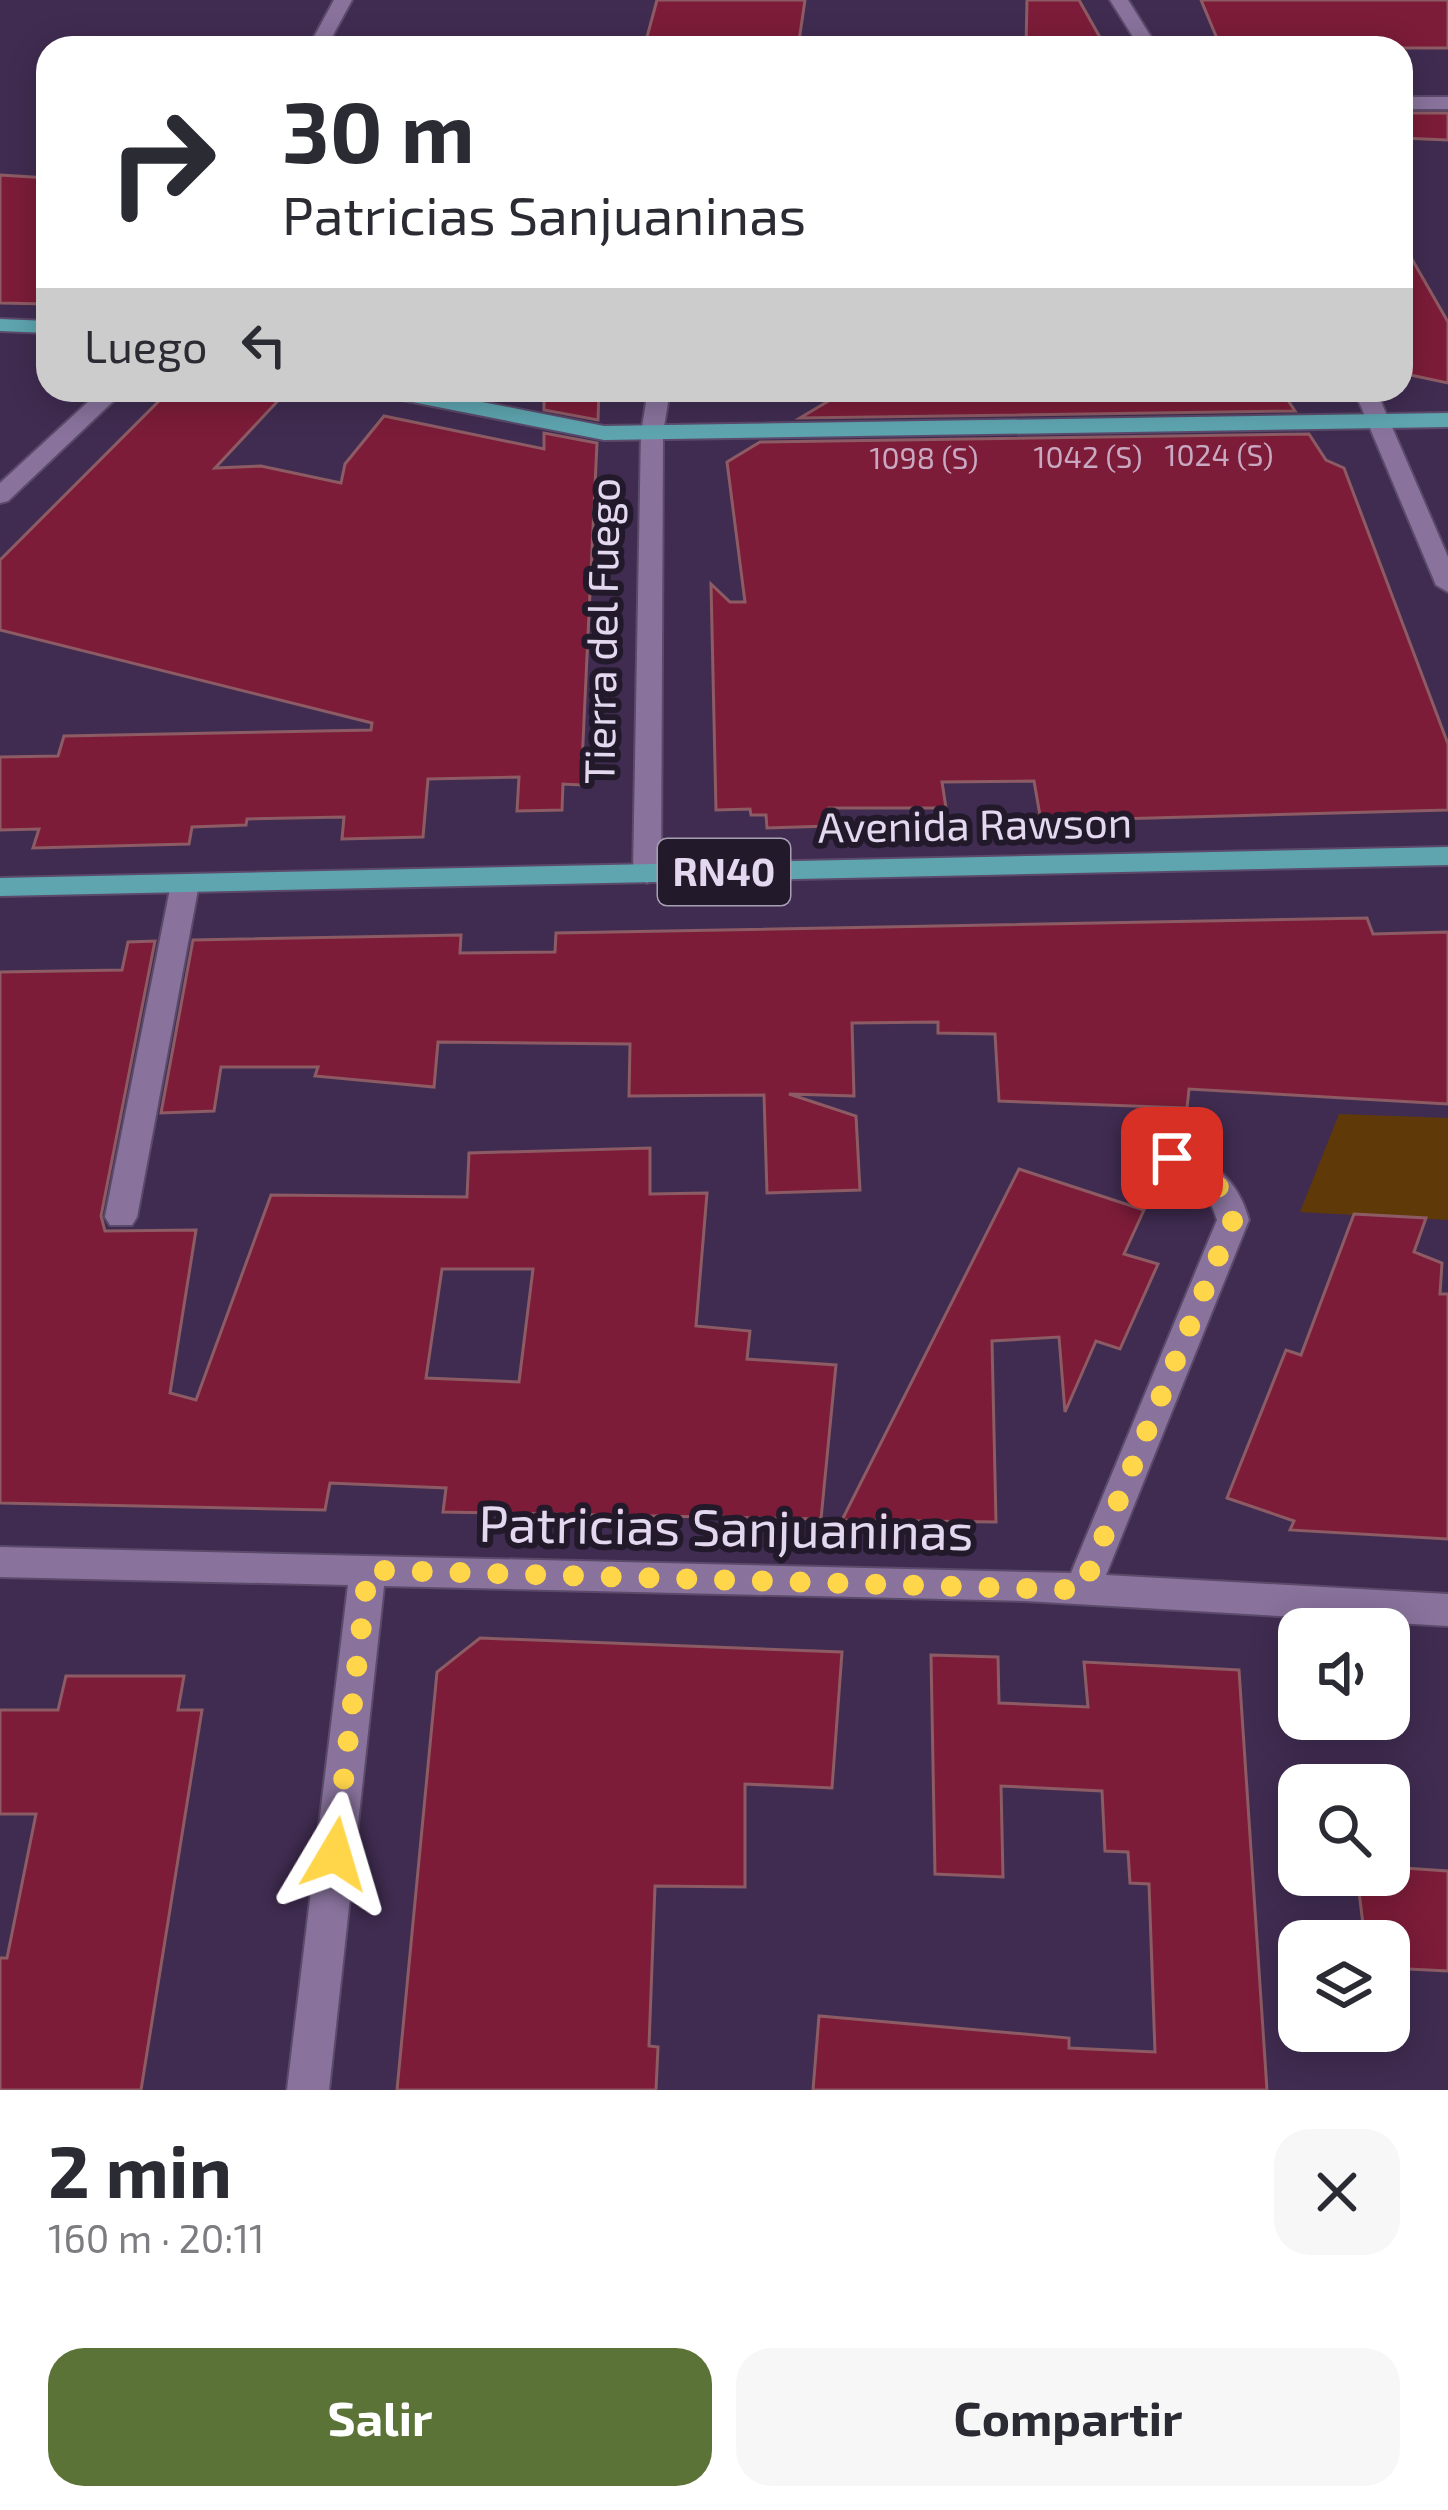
<!DOCTYPE html>
<html lang="es">
<head>
<meta charset="utf-8">
<style>
  body { margin:0; font-family:"Exo 2",sans-serif; background:#f7f7f7; color:#2b2b33; height:100vh; display:flex; flex-direction:column; font-size:45px; white-space:nowrap }
  * { box-sizing:border-box; margin:0 }
  p { font-size:39px; color:#7c7c81 }
  .icon { flex:none; width:66px; height:66px; fill:none; stroke:currentColor; stroke-width:2; stroke-linecap:round; stroke-linejoin:round }
  .map { position:relative; height:2090px; overflow:hidden }
  .drawer { display:flex; flex-direction:column; background:#fff; flex:1 }
  .drawer>* { flex:none }
  .hud { position:absolute; left:36px; top:36px; width:1377px; height:366px; border-radius:36px; box-shadow:0 6px 30px #0003; background:#fff; color:#2b2b33; overflow:hidden }
  .tools { position:absolute; left:1278px; top:1608px; display:grid; gap:24px }
  .tools a { display:grid; place-items:center; width:132px; height:132px; border-radius:24px; background:#fff; box-shadow:0 6px 30px #0003; font-size:60px }
  .pin { position:absolute; display:grid; place-items:center; width:102px; height:102px; color:#fff; margin:-51px; border-radius:24px; box-shadow:0 6px 18px #0006 }
  .me { position:absolute; width:132px; margin:-66px; rotate:7deg; stroke-linejoin:round; filter:drop-shadow(0 0 9px #0008) }
  .turn { display:flex; align-items:center; gap:42px; height:252px; padding:0 48px; font-size:54px }
  .turn .icon { width:156px; height:156px; stroke-width:2.5 }
  .turn b { display:block; font-size:84px; line-height:102px }
  .then { display:flex; align-items:center; height:114px; padding:0 48px; background:#0003; gap:24px; font-size:45px }
  .round { display:grid; place-items:center; flex:none; width:126px; height:126px; border-radius:36px; background:#f7f7f7 }
  .overview { display:flex; align-items:center; justify-content:space-between; height:204px; padding:0 48px }
  h1 { font-size:72px; font-weight:700; line-height:90px }
  .primary-button { display:flex; gap:24px; margin-top:auto; padding:24px 48px }
  .primary-button a { flex:1; height:138px; border-radius:36px; background:#5b7336; color:#fff; font-size:48px; font-weight:700; line-height:138px; text-align:center }
  .primary-button a+a { background:#f7f7f7; color:#2b2b33 }
  .map>svg:first-child { display:block }
  .green { fill:#5f3a08 }
  .building { fill:#7c1c39; stroke:#8d5b64; stroke-width:3; fill-rule:evenodd }
  .lines { fill:none; stroke-linecap:round; stroke-linejoin:round }
  .minor-casing { stroke:#5b4a6a; stroke-width:4 }
  .primary-casing { stroke:#5b4a6a; stroke-width:4 }
  .minor { fill:#89739d; fill-rule:evenodd }
  .primary { fill:#5ea5b0; fill-rule:evenodd }
  .route { stroke:#ffd54a; stroke-width:21; stroke-dasharray:0 37.8 }
  .labels { text-anchor:middle; stroke-width:12; stroke-linejoin:round; paint-order:stroke }
  .far-number-label { font-size:30px; fill:#c9a9c2 }
  .shield { fill:#221a2a; stroke:#a99fb4; stroke-width:3 }
  .shield-label { font-size:39px; font-weight:bold; fill:#e3d8ef }
  .street-label { font-size:42px; fill:#e3d8ef; stroke:#221a2a }
  .near-street-label { font-size:51px; fill:#e3d8ef; stroke:#221a2a }
</style>
</head>
<body>
<div class="map">
<svg width="1448" height="2090" viewBox="0 0 1448 2090">
  <rect width="100%" height="100%" fill="#402c51"/>
  <polygon class="green" points="1339,1114 1448,1118 1448,1220 1300,1212"/>
  <g class="building">
    <polygon points="657,0 805,0 798,48 644,48"/>
    <polygon points="1027,0 1079,0 1106,48 1026,48"/>
    <polygon points="1201,0 1448,0 1448,48 1221,48"/>
    <polygon points="1401,113 1448,113 1448,140 1401,138"/>
    <polygon points="0,175 48,178 48,304 0,303"/>
    <polygon points="1401,240 1448,322 1448,383 1401,373"/>
    <polygon points="170,390 288,390 215,468 261,466 341,483 345,464 384,416 544,449 544,433 597,443 581,785 563,784 562,810 517,811 519,777 428,779 423,837 342,839 344,817 247,819 246,825 192,827 189,844 33,848 39,829 0,830 0,757 58,756 64,736 371,730 372,723 0,630 0,560"/>
    <polygon points="544,390 599,390 598,420 544,410"/>
    <polygon points="847,390 1281,390 1295,411 800,418"/>
    <polygon points="1309,434 1326,460 1344,468 1448,744 1448,810 1041,821 1034,781 942,782 946,808 829,808 830,826 767,828 766,815 751,815 750,809 716,810 711,584 730,602 745,602 727,462 760,442"/>
    <polygon points="1367,918 1373,934 1448,932 1448,1104 1189,1089 1187,1108 999,1101 995,1034 938,1033 938,1022 852,1023 854,1096 789,1094 856,1116 860,1190 767,1193 764,1095 629,1096 630,1044 438,1042 434,1087 315,1076 318,1067 221,1067 214,1111 161,1113 193,940 461,935 460,953 555,952 556,933"/>
    <path d="M155,941L101,1216L105,1231L196,1230L170,1393L196,1400L271,1195L467,1197L469,1153L650,1148V1194L707,1193L696,1326L750,1331L747,1359L836,1365L821,1519L443,1512L446,1488L330,1483L325,1510L0,1503V972L122,970L128,942ZM442,1269H533L519,1382L426,1378Z"/>
    <polygon points="1019,1169 1144,1210 1124,1254 1158,1264 1120,1349 1096,1341 1065,1412 1059,1337 992,1341 996,1522 842,1520"/>
    <polygon points="1354,1214 1426,1218 1414,1252 1442,1263 1440,1294 1448,1294 1448,1539 1290,1530 1294,1521 1227,1498 1286,1350 1301,1355"/>
    <polygon points="480,1638 842,1652 832,1788 745,1784 745,1887 655,1886 649,2046 658,2047 656,2090 397,2090 437,1672"/>
    <polygon points="931,1655 998,1657 999,1703 1088,1707 1084,1662 1239,1670 1267,2090 813,2090 819,2016 1069,2038 1069,2048 1155,2052 1149,1884 1130,1883 1128,1852 1105,1851 1102,1791 1001,1786 1003,1877 935,1874"/>
    <polygon points="66,1676 184,1676 178,1710 202,1710 141,2090 0,2090 0,1958 7,1958 36,1814 0,1814 0,1710 58,1710"/>
    <polygon points="1389,1867 1448,1871 1448,1971 1389,1968 1389,1941 1365,1941 1357,1875 1389,1875"/>
  </g>
  <g class="lines">
    <g class="minor-casing">
      <g id="minor">
        <polygon points="334,0 352,0 326,48 308,48"/>
        <polygon points="1110,0 1128,0 1158,48 1140,48"/>
        <rect x="1401" y="97" width="47" height="12"/>
        <polygon points="101,390 125,390 8,501 0,503 0,483"/>
        <polygon points="648,390 670,390 663,433 661,874 647,883 633,874 641,433"/>
        <polygon points="1354,390 1376,390 1448,557 1448,592 1436,585"/>
        <polygon points="185,875 199,884 137,1217 132,1225 110,1225 105,1217 171,884"/>
        <path d="M1172,1147C1211,1158 1238,1179 1249,1220L1106,1575L1448,1594V1626L1025,1601L384,1586L329,2090H287L348,1585L0,1577V1547L1071,1573L1217,1220C1205,1176 1174,1186 1156,1158L1161,1150Z"/>
      </g>
    </g>
    <g class="primary-casing">
      <g id="primary">
        <polygon points="0,319 48,321 48,333 0,331"/>
        <polygon points="376,390 421,390 604,426 1448,413 1448,427 604,440 387,397"/>
        <polygon points="1448,847 1448,865 0,896 0,878"/>
      </g>
    </g>
    <use href="#minor" class="minor"/>
    <use href="#primary" class="primary"/>
  </g>
  <g class="lines">
    <path class="route" d="M335,1854L368,1570L1082,1590L1233,1220C1226,1185 1205,1170 1172,1158"/>
  </g>
  <g class="labels">
    <g class="far-number-label">
      <text x="1219" y="466">1024 (S)</text>
      <text x="1088" y="468">1042 (S)</text>
      <text x="924" y="469">1098 (S)</text>
    </g>
    <rect class="shield" x="658" y="839" width="132" height="66" rx="9"/>
    <g class="shield-label">
      <text x="724" y="886">RN40</text>
    </g>
    <g class="street-label">
      <text transform="translate(602 631) rotate(-89)" y="15">Tierra del Fuego</text>
      <text transform="translate(975 825) rotate(-1)" y="15">Avenida Rawson</text>
    </g>
    <g class="near-street-label">
      <text transform="translate(726 1528) rotate(1)" y="18">Patricias Sanjuaninas</text>
    </g>
  </g>
</svg>
<div class="tools">
<a><svg class="icon" aria-label="sound" viewBox="0 0 24 24"><path d="M4 9h4l5-4v14l-5-4H4zM17 9q2 3 0 6"/></svg></a>
<a><svg class="icon" aria-label="search" viewBox="0 0 24 24"><circle cx="10" cy="10" r="6"/><path d="M15 15l6 6"/></svg></a>
<a><svg class="icon" aria-label="layers" viewBox="0 0 24 24"><path d="M12 4l9 5-9 5-9-5zM3 14l9 5 9-5"/></svg></a>
</div>
<div class="pin" style="left:1172px;top:1158px;background:#d93025"><svg class="icon" aria-label="arrive" viewBox="0 0 24 24"><path d="M6 21V4h12l-3 4 3 4H6"/></svg></div>
<svg class="me" style="left:335px;top:1854px" viewBox="-20 -20 40 40"><path d="M0-17L14 15 0 8-14 15z" fill="#ffd54a" stroke="#fff" stroke-width="4"/></svg>
<div class="hud">
<div class="turn"><svg class="icon" aria-label="right" viewBox="0 0 24 24"><path d="M7 20v-9h11M14 6l5 5-5 5"/></svg><div><b>30 m</b>Patricias Sanjuaninas</div></div>
<div class="then">Luego<svg class="icon" aria-label="left" viewBox="0 0 24 24"><path d="M17 20v-9H6M10 6l-5 5 5 5"/></svg></div>
</div>
</div>
<section class="drawer">
<div class="overview"><div><h1>2 min</h1><p>160 m · 20:11</p></div><a class="round"><svg class="icon" aria-label="close" viewBox="0 0 24 24"><path d="M6 6l12 12M18 6L6 18"/></svg></a></div>
<div class="primary-button"><a>Salir</a><a>Compartir</a></div>
</section>
</body>
</html>
